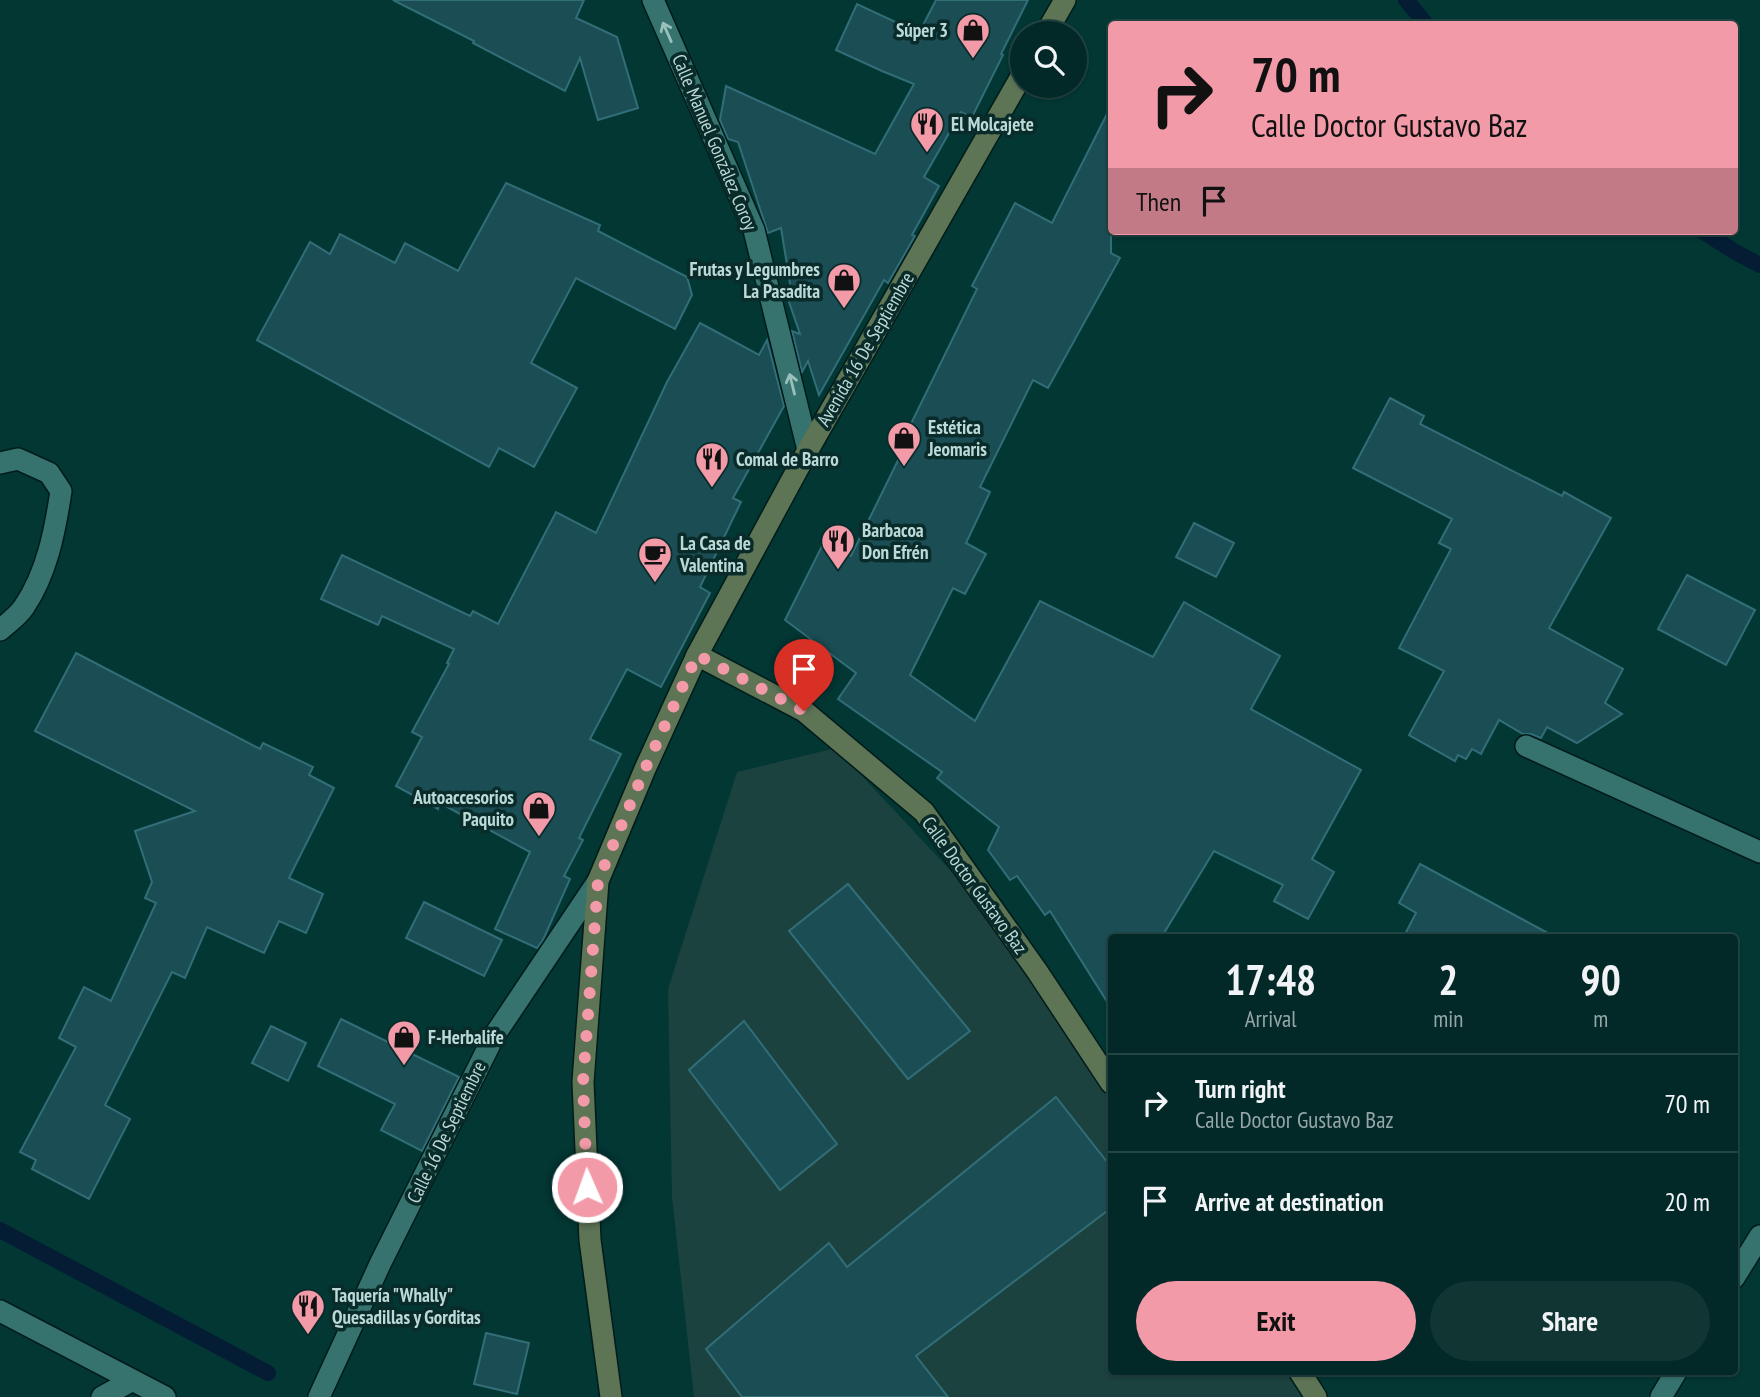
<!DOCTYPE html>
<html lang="en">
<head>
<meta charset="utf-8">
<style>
  body { margin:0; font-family:"PT Sans Narrow",sans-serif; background:#103533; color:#f1f3f6; height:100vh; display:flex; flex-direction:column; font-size:26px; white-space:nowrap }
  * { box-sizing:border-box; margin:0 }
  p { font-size:23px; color:#96a6a7 }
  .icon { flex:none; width:38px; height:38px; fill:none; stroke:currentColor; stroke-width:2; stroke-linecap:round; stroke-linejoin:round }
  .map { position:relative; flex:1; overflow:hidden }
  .drawer { position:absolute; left:1108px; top:934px; width:630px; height:441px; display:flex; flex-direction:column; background:#022927; border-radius:7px; box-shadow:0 2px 5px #0004,0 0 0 2px #234544 }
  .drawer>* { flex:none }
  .guide { position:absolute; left:1108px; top:21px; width:630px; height:214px; border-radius:7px; box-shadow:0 2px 5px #0004,0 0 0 2px #234544; background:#f39aa8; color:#111; overflow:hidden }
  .tools { position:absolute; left:1010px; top:21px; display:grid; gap:14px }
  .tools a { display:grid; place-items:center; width:77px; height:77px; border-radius:50%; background:#022927; box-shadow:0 2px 5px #0004,0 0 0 2px #234544; font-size:35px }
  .pin { position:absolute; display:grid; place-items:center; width:60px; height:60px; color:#fff; margin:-72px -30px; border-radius:50% 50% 50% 0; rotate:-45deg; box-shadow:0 0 7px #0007 }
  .pin .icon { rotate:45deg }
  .me { position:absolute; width:77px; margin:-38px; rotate:358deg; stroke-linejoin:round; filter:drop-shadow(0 0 5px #0008) }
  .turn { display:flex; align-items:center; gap:24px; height:147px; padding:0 28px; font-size:32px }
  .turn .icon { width:91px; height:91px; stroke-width:2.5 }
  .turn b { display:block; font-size:49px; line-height:60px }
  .then { display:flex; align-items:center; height:66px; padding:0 28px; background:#0003; gap:14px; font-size:26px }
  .eta { display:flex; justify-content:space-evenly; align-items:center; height:119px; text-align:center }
  .eta b { font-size:42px; font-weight:800; line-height:49px }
  .cta { display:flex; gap:14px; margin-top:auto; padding:14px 28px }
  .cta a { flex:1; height:80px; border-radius:42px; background:#f39aa8; color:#111; font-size:28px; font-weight:800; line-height:80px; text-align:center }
  .cta a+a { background:#103533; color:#f1f3f6 }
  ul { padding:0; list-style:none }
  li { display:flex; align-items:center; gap:21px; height:98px; padding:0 28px; border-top:2px solid #234544 }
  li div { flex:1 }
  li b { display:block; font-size:26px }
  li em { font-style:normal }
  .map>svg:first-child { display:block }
  .built { fill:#1b423f }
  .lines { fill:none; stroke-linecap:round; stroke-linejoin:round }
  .stream { stroke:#041d34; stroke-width:16 }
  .building { fill:#1b4d55; stroke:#326e78; stroke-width:2 }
  .service-casing { stroke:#001c1a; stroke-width:24 }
  .minor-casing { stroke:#001c1a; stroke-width:24 }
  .secondary-casing { stroke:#001c1a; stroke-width:24 }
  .service { stroke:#36736f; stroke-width:21 }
  .minor { stroke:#36736f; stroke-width:21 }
  .secondary { stroke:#5d7455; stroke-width:21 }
  .oneway { stroke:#9ac0bc }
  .route { stroke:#f39aa8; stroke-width:12; stroke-dasharray:0 21.6 }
  .labels { text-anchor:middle; stroke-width:7; stroke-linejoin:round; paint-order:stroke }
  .poi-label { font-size:19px; font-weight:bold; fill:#bbd9d6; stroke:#092b29; text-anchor:start }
  .street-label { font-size:19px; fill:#bbd9d6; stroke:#092b29 }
</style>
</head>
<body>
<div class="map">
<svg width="1760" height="1397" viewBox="0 0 1760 1397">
  <rect width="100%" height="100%" fill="#023734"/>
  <polygon class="built" points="836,748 978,900 1111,1101 1111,1372 1292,1372 1308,1397 694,1397 672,1197 668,989 737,772"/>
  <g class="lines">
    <g class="stream">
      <polyline points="1406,0 1426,24"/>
      <polyline points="1702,231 1737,253 1760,265"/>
      <polyline points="0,1230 268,1373"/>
    </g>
  </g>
  <g class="building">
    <polygon points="393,0 584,0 576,18 617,37 638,108 598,120 580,58 565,91 473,43 474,41"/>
    <polygon points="936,0 1028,0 1001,54 1003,55 972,117 961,112 924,177 939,186 912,235 915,236 888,283 884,280 819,395 808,361 802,372 792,331 800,334 789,302 792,296 781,228 768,233 738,142 728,139 720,120 726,86 875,154 914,84 882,71 836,50 857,4 919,33"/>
    <polygon points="1111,106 1111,253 1120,258 1048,388 1033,380 980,487 990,492 966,543 986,554 965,594 953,588 910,675 975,721 1040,601 1153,657 1184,602 1280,656 1251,709 1361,770 1312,859 1334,872 1308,919 1274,901 1283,885 1214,851 1161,938 1111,938 1111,1008 1050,911 1045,915 1017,876 1010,880 988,850 999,827 937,778 942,772 838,699 856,673 785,620 824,542 851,556 906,444 902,442 977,289 972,286 1015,203 1052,223"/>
    <polygon points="506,183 600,225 598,231 687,277 692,295 675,329 576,278 531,363 577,388 534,467 499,448 489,467 257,340 310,242 330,254 340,234 395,263 405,243 458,271"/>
    <polygon points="700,323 759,355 767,340 784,406 733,498 741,502 700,587 710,593 661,687 627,669 590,739 621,754 579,838 583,840 564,876 570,879 543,940 537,948 495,929 530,852 440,803 438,809 396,786 422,737 412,732 449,664 447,663 454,649 382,616 378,625 321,599 342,555 470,616 473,611 498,624 556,512 596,533 667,382"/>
    <polygon points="1390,398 1424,416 1420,424 1562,496 1564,492 1611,518 1549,628 1623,669 1605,703 1622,714 1577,743 1547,727 1541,738 1531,734 1523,734 1499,720 1481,754 1472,749 1466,759 1458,755 1455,761 1409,735 1444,671 1399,648 1451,549 1439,543 1452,519 1353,468"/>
    <polygon points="1194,523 1234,543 1216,577 1176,557"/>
    <polygon points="1687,575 1755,610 1726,665 1658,629"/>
    <polygon points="76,653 260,749 263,743 313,767 309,775 334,788 289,878 323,894 306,933 279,921 264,953 207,927 185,978 172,972 105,1105 130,1119 89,1199 32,1169 36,1160 20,1152 76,1047 59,1038 84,987 111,1001 156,903 145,898 152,882 135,831 195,811 35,731"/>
    <polygon points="1420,864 1557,938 1403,938 1416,913 1399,903"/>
    <polygon points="848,884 970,1031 908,1079 789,931"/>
    <polygon points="424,902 502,940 484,976 406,938"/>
    <polygon points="341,1019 459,1077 422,1151 381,1130 395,1104 318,1066"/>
    <polygon points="744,1021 837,1144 780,1190 689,1070"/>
    <polygon points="271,1026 306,1043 288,1081 252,1063"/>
    <polygon points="1056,1097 1111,1167 1111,1208 916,1356 948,1397 742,1397 706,1349 829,1243 847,1267"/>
    <polygon points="486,1333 529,1343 517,1394 474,1384"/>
  </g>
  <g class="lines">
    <g class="service-casing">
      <g id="service">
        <path d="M0,463L18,459L49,473L61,491C55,531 47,573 24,607C18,616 8,623 0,630"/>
        <polyline points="1526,746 1760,852"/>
      </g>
    </g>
    <g class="minor-casing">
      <g id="minor">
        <polyline points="653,0 754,230 808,450"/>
        <polyline points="1734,1278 1760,1236"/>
        <polyline points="0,1311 165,1397"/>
        <polyline points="102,1397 131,1381"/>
        <polyline points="319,1397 381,1262 494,1036 598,881"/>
        <polyline points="1661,1397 1676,1372"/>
      </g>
    </g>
    <g class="secondary-casing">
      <g id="secondary">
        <polyline points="1046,33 1065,0"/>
        <polyline points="697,655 804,711 924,812 1037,971 1111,1083"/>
        <polyline points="1300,1372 1316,1397"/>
        <polyline points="611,1397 590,1240 583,1082 598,881 645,769 697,655 808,450 1022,75"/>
      </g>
    </g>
    <use href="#service" class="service"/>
    <use href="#minor" class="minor"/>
    <use href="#secondary" class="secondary"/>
  </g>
  <defs><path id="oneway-shaft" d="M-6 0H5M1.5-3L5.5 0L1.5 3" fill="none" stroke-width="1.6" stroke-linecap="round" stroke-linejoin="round" transform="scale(1.75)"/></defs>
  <g class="oneway">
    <use href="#oneway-shaft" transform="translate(667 32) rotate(-114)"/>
    <use href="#oneway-shaft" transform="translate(792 384) rotate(-104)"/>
  </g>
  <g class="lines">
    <polyline class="route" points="587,1187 583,1082 598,881 645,769 697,655 804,711"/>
  </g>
  <defs>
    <g id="shop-pin" transform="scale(1.75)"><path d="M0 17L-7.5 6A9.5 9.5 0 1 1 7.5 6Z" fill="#f39aa8" stroke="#092b29"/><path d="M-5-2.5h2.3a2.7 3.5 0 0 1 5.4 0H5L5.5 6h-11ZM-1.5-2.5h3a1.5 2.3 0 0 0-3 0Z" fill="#111"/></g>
    <g id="restaurant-pin" transform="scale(1.75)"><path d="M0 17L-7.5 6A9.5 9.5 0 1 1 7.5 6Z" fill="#f39aa8" stroke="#092b29"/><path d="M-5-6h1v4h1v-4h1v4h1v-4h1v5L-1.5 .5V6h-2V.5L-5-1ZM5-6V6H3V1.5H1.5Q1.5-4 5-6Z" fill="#111"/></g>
    <g id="cafe-pin" transform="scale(1.75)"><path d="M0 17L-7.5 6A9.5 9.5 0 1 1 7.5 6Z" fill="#f39aa8" stroke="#092b29"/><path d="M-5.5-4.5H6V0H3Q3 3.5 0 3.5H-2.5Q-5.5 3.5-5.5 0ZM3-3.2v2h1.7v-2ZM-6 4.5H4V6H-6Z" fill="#111"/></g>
  </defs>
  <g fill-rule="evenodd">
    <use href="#shop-pin" x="973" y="30"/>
    <use href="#restaurant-pin" x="927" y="124"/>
    <use href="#shop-pin" x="844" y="280"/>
    <use href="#shop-pin" x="904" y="438"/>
    <use href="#restaurant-pin" x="712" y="459"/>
    <use href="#restaurant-pin" x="838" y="541"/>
    <use href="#cafe-pin" x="655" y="554"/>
    <use href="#shop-pin" x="539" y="808"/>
    <use href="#shop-pin" x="404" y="1037"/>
    <use href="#restaurant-pin" x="308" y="1306"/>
  </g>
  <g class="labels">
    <g class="poi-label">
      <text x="948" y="37" text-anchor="end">Súper 3</text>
      <text x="951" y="131">El Molcajete</text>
      <text x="820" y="276" text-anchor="end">Frutas y Legumbres<tspan x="820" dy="22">La Pasadita</tspan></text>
      <text x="928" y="434">Estética<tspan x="928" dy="22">Jeomaris</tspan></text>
      <text x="736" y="466">Comal de Barro</text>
      <text x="862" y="537">Barbacoa<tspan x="862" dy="22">Don Efrén</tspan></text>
      <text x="680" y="550">La Casa de<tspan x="680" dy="22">Valentina</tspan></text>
      <text x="514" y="804" text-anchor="end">Autoaccesorios<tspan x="514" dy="22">Paquito</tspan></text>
      <text x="428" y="1044">F-Herbalife</text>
      <text x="332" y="1302">Taquería "Whally"<tspan x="332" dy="22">Quesadillas y Gorditas</tspan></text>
    </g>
    <g class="street-label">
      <text transform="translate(715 142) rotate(67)" y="7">Calle Manuel González Coroy</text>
      <text transform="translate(865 349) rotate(-60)" y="7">Avenida 16 De Septiembre</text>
      <text transform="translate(975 885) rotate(54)" y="7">Calle Doctor Gustavo Baz</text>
      <text transform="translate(446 1132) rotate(-64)" y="7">Calle 16 De Septiembre</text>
    </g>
  </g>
</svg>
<div class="tools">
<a><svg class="icon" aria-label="search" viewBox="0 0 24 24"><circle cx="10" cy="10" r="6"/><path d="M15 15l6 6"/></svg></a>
</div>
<div class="pin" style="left:804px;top:711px;background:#d93025"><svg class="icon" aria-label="arrive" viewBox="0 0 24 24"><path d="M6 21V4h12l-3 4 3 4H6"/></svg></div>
<svg class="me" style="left:587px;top:1187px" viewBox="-20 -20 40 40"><circle r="17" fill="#f39aa8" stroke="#fff" stroke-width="3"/><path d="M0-11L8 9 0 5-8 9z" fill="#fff"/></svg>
<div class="guide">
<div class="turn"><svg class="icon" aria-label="right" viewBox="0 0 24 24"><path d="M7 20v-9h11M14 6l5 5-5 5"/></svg><div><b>70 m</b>Calle Doctor Gustavo Baz</div></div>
<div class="then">Then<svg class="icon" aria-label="arrive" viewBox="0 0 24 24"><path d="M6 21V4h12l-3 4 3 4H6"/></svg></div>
</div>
<section class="drawer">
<div class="eta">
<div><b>17:48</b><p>Arrival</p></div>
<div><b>2</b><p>min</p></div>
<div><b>90</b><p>m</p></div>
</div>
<ul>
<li><svg class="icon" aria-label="right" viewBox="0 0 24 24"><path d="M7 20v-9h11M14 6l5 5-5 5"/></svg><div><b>Turn right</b><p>Calle Doctor Gustavo Baz</p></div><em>70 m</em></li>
<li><svg class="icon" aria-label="arrive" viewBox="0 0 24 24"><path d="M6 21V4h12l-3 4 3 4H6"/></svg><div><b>Arrive at destination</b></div><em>20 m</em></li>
</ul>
<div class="cta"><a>Exit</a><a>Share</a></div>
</section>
</div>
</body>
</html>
